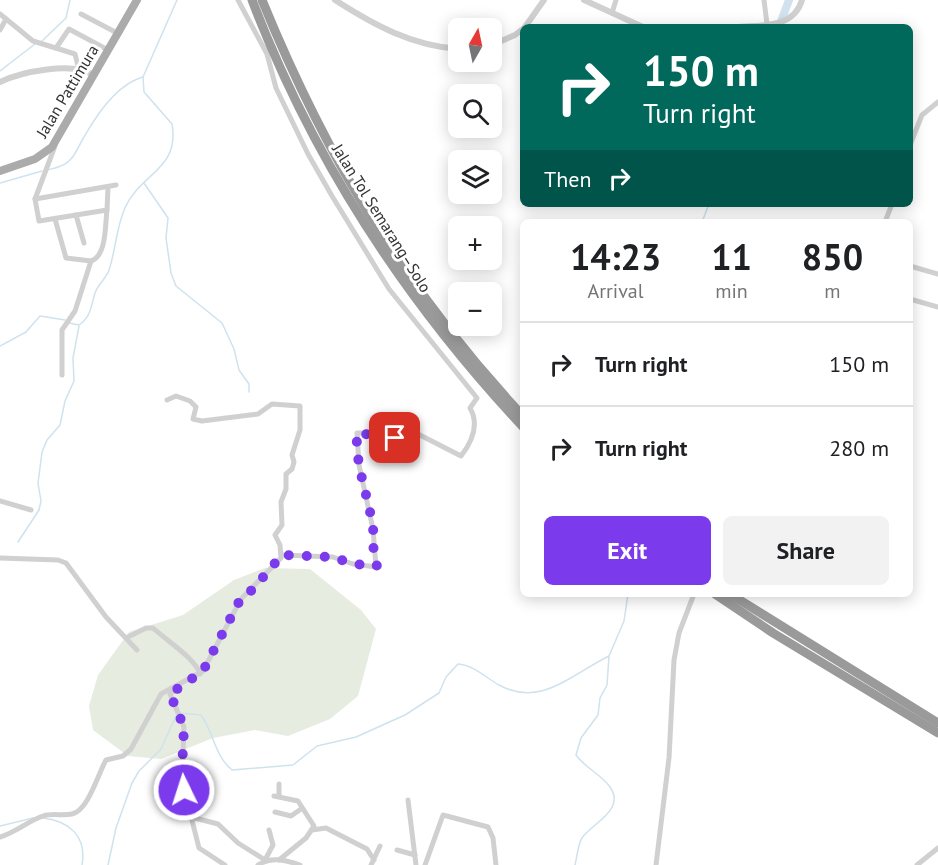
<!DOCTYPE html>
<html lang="en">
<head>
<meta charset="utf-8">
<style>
  body { margin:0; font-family:"PT Sans",sans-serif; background:#f2f2f2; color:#202124; height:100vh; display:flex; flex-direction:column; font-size:22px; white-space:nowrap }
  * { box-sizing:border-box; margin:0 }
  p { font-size:20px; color:#757577 }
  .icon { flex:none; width:33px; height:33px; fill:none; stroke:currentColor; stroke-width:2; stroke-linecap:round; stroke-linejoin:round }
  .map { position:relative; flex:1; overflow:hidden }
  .sheet { position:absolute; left:520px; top:219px; width:393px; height:378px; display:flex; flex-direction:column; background:#fff; border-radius:9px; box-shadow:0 3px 15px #0003 }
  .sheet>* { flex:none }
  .hud { position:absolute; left:520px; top:24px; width:393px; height:183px; border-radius:9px; box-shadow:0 3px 15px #0003; background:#00695c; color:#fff; overflow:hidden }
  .needle { width:39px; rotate:9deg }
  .fabs { position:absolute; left:448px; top:18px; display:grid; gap:12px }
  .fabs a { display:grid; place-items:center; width:54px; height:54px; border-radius:9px; background:#fff; box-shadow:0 3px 15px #0003; font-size:30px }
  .pin { position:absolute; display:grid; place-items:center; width:51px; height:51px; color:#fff; margin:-26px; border-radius:12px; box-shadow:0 3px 9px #0006 }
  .me { position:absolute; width:66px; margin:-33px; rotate:356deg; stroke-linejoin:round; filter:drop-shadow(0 0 4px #0008) }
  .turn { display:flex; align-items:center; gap:21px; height:126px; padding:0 24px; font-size:27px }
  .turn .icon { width:78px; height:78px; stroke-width:2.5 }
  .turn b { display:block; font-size:42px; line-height:51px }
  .then { display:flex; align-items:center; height:57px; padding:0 24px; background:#0003; gap:12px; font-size:22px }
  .eta { display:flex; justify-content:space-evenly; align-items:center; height:102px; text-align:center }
  .eta b { font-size:36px; font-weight:600; line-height:42px }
  .primary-button { display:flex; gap:12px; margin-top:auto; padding:12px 24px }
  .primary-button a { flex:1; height:69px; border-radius:9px; background:#7c3aed; color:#fff; font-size:24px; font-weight:600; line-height:69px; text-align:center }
  .primary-button a+a { background:#f2f2f2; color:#202124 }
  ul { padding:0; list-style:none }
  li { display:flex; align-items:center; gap:18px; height:84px; padding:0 24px; border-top:2px solid #e0e0e0 }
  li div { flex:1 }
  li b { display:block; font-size:22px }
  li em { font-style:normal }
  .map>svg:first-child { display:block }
  .green { fill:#e6ecdf }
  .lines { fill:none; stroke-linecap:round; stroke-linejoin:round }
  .stream { stroke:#cfe2ee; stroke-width:1.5 }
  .river { stroke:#cfe2ee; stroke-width:8 }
  .minor { stroke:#d0d0d0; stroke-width:5 }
  .tertiary { stroke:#d0d0d0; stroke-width:6 }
  .primary { stroke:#ababab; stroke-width:8 }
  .motorway { stroke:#9a9a9a; stroke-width:9 }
  .route { stroke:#7c3aed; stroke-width:10; stroke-dasharray:0 18 }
  .labels { text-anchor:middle; stroke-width:6; stroke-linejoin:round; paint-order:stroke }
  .street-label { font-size:16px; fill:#333; stroke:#fff }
</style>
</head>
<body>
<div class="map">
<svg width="938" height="865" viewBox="0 0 938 865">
  <rect width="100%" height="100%" fill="#fff"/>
  <polygon class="green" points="265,568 310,569 361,610 376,629 358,696 330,719 288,736 255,730 213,738 161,759 128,756 93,730 89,706 98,675 129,632 183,615 234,580"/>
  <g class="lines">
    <g class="stream">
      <polyline points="42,41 66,18 70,0"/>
      <polyline points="0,71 35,44"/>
      <path d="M47,170C55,168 63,167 69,161C76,155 79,145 84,137C97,114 117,84 143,77"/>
      <polyline points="0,183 42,171"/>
      <polyline points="144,183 168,218 166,238 171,273 176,286 222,323 234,349 239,370 249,384 249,392"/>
      <polyline points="702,222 709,204"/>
      <path d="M69,323L79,325C91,317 91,306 95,293C98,284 106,279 109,270C116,249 116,228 125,208C140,173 180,170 172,124L144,92L143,77L177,0"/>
      <polyline points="0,346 26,332 40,316 65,320"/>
      <polyline points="18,542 39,510 41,501 38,483 42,452 47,440 60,425 65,401 74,381 73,358 79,326"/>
      <path d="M179,713L201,715C214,733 214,755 232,770L293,765L317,746L356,737L405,715L439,693L446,677L458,664C474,665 486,678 499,685C541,708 572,674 609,656"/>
      <path d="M43,818C70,821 87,837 82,865"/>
      <polyline points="0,826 33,818"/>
      <polyline points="108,865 116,828 132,783 139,771 161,749 176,716"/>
      <path d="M575,865C577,857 578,844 582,838C592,823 626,810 610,787C601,774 585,768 576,755L581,738L598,715L600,698L607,685L609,656L624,621L628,594"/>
    </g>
    <polyline class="river" points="779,27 789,0"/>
    <g class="minor">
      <path d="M238,0L267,54L276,88L308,154L332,196L389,289L477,398L470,408C480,425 471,443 461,456L414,432L407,441L370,433H357L359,465L373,529L376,567L353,564L333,557L282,555"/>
      <polyline points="764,0 767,24"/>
      <polyline points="612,13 616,0"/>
      <polyline points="0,14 33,41 75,54 79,70"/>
      <polyline points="81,14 119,34"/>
      <polyline points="0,30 6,19"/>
      <polyline points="56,48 69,29 108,50"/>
      <polyline points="910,145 922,115 938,102"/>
      <polyline points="55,146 35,199 39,221 107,210 108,187"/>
      <polyline points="35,199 116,185"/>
      <polyline points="76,215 84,243"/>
      <polyline points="55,219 66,258 91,261 75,311 62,330 62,375"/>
      <polyline points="885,222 892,204"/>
      <path d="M91,261C107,256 105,224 107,210"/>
      <polyline points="910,266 938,274"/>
      <polyline points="910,299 938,307"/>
      <polyline points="0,501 31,510"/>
      <polyline points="0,558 58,560 66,563 106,617 137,650"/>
      <path d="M126,638L146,628H153C166,640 196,659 200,674"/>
      <polyline points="175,690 170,694 184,727 182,781 199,848 225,865"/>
      <polyline points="279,795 279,784"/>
      <polyline points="274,796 298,801 314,826 306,838 279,860"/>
      <polyline points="408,800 416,865"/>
      <polyline points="275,812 291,816 301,809"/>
      <polyline points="191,817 218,824 238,843 265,860 273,845 269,830"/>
      <polyline points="312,830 326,828 367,849 374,860"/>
      <path d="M0,837C15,833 28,821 43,816C52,813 62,816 72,814C88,811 98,774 106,760L123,756L131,749L161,694L203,671L241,599L281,558L280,545L275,535L282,525L281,502L286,489V474L292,469L294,462L292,455L300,430V406L272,404L258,414L202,421L193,419L196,407L190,401L176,396L167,400"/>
      <polyline points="397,850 415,855"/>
      <path d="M258,865C271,856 286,860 300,865"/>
      <polyline points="371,865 380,846"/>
      <polyline points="425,865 443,815 488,827 493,838 496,865"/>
      <polyline points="656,865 669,758 674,660 679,633 694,594"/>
      <polyline points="917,865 938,848"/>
    </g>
    <g class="tertiary">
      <path d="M335,0C374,25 412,46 459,49"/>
      <polyline points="584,0 643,27"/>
      <polyline points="525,27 544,0"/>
      <path d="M739,27C763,25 794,28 802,0"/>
      <polyline points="492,45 515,35 524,28"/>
      <path d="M0,82C21,72 73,61 93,75"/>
    </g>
    <polyline class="primary" points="0,171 35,159 52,147 137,0"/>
    <g class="motorway">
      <path d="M252,0C313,160 407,303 524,428"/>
      <path d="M262,0C327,159 406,291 524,417"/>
      <polyline points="715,594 773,633 938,733"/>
      <polyline points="730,594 938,723"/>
    </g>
  </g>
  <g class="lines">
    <path class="route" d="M184,790L182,769L184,727L170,694L203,671L241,598L252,590L282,555L333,557L353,564L377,566C371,555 375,541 373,529C369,497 355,467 357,433L395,438"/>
  </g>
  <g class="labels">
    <g class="street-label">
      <text transform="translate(67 91) rotate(-59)" y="6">Jalan Pattimura</text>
      <text transform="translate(382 218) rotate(58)" y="6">Jalan Tol Semarang–Solo</text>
    </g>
  </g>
</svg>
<div class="fabs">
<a><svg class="needle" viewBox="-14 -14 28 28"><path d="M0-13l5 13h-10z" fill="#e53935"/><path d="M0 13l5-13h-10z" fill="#757577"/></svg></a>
<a><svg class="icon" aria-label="search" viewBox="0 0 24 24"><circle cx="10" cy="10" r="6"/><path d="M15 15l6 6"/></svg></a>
<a><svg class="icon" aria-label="layers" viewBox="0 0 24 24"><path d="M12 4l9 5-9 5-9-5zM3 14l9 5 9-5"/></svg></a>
<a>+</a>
<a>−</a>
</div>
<div class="pin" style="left:395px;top:438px;background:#d93025"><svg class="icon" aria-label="arrive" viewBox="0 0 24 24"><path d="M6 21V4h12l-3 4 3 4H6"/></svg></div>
<svg class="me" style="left:184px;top:790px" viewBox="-20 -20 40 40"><circle r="17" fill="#7c3aed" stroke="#fff" stroke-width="3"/><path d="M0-11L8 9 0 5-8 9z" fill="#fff"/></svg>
<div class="hud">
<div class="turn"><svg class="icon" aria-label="right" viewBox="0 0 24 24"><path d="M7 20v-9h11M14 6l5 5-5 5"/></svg><div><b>150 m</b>Turn right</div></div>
<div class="then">Then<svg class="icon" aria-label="right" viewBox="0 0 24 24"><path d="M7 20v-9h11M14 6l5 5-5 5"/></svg></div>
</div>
<section class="sheet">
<div class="eta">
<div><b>14:23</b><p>Arrival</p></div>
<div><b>11</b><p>min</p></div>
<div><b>850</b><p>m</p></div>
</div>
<ul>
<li><svg class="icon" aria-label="right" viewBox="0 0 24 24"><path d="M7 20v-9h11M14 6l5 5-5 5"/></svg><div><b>Turn right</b></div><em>150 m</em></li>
<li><svg class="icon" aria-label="right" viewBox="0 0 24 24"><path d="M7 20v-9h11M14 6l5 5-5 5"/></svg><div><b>Turn right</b></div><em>280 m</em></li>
</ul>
<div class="primary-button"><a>Exit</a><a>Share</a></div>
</section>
</div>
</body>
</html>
